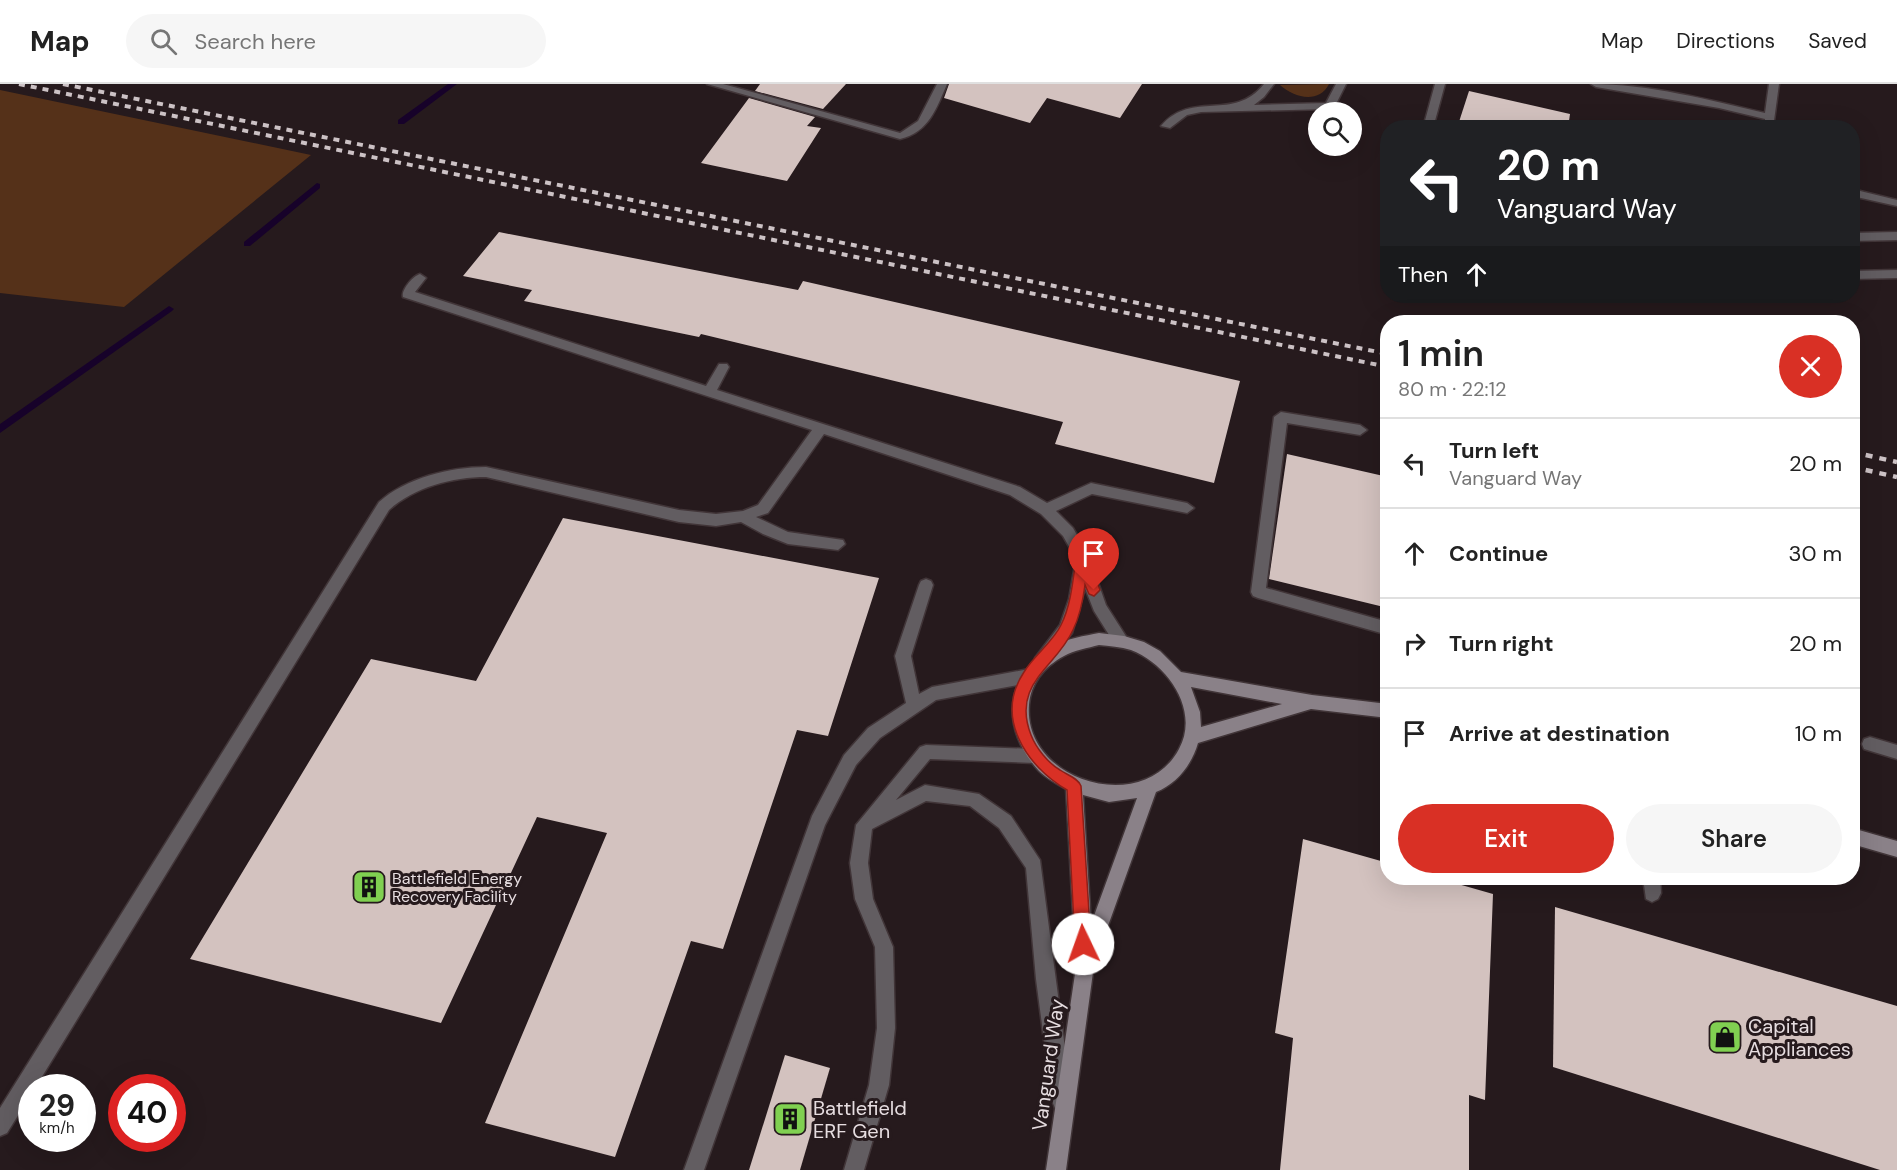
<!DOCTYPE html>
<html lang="en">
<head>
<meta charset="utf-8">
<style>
  body { margin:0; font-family:"DM Sans",sans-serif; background:#f6f6f6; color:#222; height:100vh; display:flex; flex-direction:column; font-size:22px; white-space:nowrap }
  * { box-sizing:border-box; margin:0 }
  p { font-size:20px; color:#767676 }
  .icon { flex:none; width:33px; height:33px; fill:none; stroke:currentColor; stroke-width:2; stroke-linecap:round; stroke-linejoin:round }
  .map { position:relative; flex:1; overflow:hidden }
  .details { position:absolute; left:1380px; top:231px; width:480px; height:570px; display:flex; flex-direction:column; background:#fff; border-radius:24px; box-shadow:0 6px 24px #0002 }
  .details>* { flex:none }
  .top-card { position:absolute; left:1380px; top:36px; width:480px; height:183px; border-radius:24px; box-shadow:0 6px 24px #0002; background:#202124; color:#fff; overflow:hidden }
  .tools { position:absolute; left:1308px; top:18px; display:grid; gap:12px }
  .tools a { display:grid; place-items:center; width:54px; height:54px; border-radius:50%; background:#fff; box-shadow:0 6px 24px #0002; font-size:30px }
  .speed { position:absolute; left:18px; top:990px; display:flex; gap:12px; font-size:30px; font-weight:700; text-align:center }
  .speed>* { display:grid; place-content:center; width:78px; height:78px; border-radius:50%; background:#fff; box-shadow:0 6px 24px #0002; line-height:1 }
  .speed small { font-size:15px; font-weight:400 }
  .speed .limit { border:9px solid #d22; background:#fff; color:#111 }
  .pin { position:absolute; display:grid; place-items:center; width:51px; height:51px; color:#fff; margin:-62px -26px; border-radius:50% 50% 50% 0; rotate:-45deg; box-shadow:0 0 6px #0007 }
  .pin .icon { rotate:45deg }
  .me { position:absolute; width:66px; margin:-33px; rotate:357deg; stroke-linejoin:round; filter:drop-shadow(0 0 4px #0008) }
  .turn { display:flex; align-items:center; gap:21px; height:126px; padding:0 18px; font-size:27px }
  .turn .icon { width:78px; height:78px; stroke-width:2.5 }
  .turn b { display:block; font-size:42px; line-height:51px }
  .then { display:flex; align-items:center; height:57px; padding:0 18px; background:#0003; gap:12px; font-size:22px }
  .round { display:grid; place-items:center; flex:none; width:63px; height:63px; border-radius:32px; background:#f6f6f6 }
  .summary { display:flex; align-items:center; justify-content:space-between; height:102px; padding:0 18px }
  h1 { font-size:36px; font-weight:600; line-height:45px }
  .cta { display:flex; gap:12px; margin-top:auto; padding:12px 18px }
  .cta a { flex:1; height:69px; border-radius:36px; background:#d93025; color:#fff; font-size:24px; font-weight:600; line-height:69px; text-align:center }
  .cta a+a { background:#f6f6f6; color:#222 }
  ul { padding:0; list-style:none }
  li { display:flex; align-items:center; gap:18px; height:90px; padding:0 18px; border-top:2px solid #e0e0e0 }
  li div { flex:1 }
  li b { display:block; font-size:22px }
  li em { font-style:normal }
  header { display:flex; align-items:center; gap:36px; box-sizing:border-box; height:84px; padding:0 30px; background:#fff; border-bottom:2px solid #e0e0e0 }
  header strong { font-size:28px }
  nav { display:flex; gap:33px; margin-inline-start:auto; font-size:21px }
  .search { width:420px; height:54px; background:#f6f6f6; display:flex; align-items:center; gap:15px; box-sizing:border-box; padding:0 21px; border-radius:33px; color:#767676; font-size:22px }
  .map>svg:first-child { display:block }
  .green { fill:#553119 }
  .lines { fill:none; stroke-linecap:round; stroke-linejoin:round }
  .stream { fill:#17022a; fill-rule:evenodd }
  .building { fill:#d3c2bf }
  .lane-casing { stroke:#413538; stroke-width:3 }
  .secondary-casing { stroke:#413538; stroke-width:3 }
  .lane { fill:#625d61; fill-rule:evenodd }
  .secondary { fill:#8a8188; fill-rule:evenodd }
  .rail-far1 { stroke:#ccc2c5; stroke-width:4; stroke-dasharray:6 6; stroke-linecap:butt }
  .rail { stroke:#ccc2c5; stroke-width:4.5; stroke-dasharray:7 7; stroke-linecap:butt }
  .route { fill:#d93025; stroke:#8d1f18; stroke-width:1.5 }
  .labels { text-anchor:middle; stroke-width:6; stroke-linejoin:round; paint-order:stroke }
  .poi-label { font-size:16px; fill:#e6dde0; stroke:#261a1d; text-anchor:start }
  .near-poi-label { font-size:20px; fill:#e6dde0; stroke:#261a1d; text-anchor:start }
  .near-street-label { font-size:20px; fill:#e6dde0; stroke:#261a1d }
</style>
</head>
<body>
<header>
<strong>Map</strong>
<div class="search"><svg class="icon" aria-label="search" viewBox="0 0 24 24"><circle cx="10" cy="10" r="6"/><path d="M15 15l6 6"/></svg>Search here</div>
<nav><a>Map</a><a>Directions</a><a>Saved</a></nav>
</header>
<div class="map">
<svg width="1897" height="1086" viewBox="0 0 1897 1086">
  <rect width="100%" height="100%" fill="#261a1d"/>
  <g class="green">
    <path d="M1329,0C1319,20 1294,14 1280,1Z"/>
    <polygon points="0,6 311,71 124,223 0,209"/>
  </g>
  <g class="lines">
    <g class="stream">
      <polygon points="448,0 457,0 404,40 398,40 398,36"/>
      <polygon points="317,99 320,100 320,104 250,162 244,162 244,158"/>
      <polygon points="169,222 174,225 172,227 0,349 0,340"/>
    </g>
  </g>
  <g class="building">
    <polygon points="760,0 846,0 823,25 755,7"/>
    <polygon points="949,0 1142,0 1120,34 1047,14 1030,39 944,14"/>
    <polygon points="1469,7 1570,30 1568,44 1457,44"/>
    <polygon points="749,14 815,33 807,42 821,44 787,97 701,79"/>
    <polygon points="499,148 798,206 803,197 1240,297 1214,399 1055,360 1063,338 701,250 699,253 524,217 532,206 463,192"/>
    <polygon points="1287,370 1388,393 1388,524 1269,495"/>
    <polygon points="563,434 879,494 828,652 797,646 723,865 691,857 615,1073 485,1039 607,749 537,733 441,939 190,875 371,575 476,597"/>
    <polygon points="1303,755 1388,779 1388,794 1437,794 1493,810 1485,1016 1469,1011 1469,1086 1280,1086 1293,954 1275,949"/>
    <polygon points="1555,823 1897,922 1897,1086 1880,1086 1553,983"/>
    <polygon points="785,971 830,984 800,1086 749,1086"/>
  </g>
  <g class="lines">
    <g class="lane-casing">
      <g id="lane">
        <path d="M707,0H723L900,49L918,37L937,0H947C936,25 929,48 900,55Z"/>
        <path d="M1264,0H1274L1264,13L1254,21L1326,19L1336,0H1346L1335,22L1330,25L1201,28L1187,31L1170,44L1161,42C1193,5 1233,39 1264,0Z"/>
        <polygon points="1435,0 1445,0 1433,44 1423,44"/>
        <path d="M1591,0C1649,0 1709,16 1765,29L1769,0H1779L1773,44H1765V35L1719,24L1596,3Z"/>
        <polygon points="1852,105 1897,116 1897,122 1852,112"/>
        <polygon points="1897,148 1897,156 1852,157 1852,149"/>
        <polygon points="1897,186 1897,194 1852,195 1852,187"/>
        <path d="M420,190L426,194L415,208L706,302L719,280H727L729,283L717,306L1020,403L1047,419L1091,399L1187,419L1194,424L1187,429L1092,410L1056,427L1073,444L1088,470L1106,521L1129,557L1126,562L1121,563L1116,562L1094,527L1085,504L1072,549L1048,579L1043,581L1038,579L1035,574L1060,541L1069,515L1076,475L1063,452L1041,430L1010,411L824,350L768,429L756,433L788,448L843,456L845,460L838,466L788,460L763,450L741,438L716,442L679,438L486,393C453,393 414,403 389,426L35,1004H32V1009L7,1049L0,1052V1024L379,418C406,394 450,383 486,383L679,426L716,430L743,427L758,421L812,346L403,213C401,206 413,192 420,190Z"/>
        <polygon points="1281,328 1360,341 1367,346 1360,351 1287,339 1266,504 1388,538 1388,551 1258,514 1253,512 1251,508 1274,333"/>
        <polygon points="926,495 931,497 933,501 911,572 919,610 932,603 1029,585 1034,587 1037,592 1034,597 1029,599 936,616 880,654 856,681 825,741 704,1086 684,1086 812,732 844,671 868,644 906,619 895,572 919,501 921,497"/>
        <polygon points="1870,653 1897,661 1897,675 1864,665 1862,660 1864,655"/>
        <polygon points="926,661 1035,665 1041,667 1043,672 1041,677 1035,679 930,675 896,716 925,701 979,710 1011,732 1040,776 1072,1017 1069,1024 1062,1027 1055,1024 1052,1017 1036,895 1026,784 999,744 970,722 926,717 872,745 868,779 873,815 893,863 895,944 889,1001 864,1086 844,1086 869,1001 877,944 875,863 855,815 850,779 856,741 920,663"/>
        <polygon points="1643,794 1660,794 1661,809 1658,815 1652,818 1646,815"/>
      </g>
    </g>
    <g class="secondary-casing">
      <g id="secondary">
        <path d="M1099,549L1124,552L1144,558L1160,567L1181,588L1312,611L1388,620V634L1311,625L1198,659C1192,680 1177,700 1156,708L1094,881L1066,1086H1046L1076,883L1066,705C1057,700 1046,694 1039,687C1000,645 1004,591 1054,562C1067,554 1085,552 1099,549ZM1099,561C1109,562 1121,563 1131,566C1168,580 1200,627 1179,665C1143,733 1023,697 1029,621C1031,598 1044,583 1064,572C1074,566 1088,564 1099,561ZM1191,603L1282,620L1201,643L1200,628ZM1083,711L1109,718L1137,714L1091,840Z"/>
        <polygon points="1852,744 1897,757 1897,773 1852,760"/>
      </g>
    </g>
    <use href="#lane" class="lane"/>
    <use href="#secondary" class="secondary"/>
    <g class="rail-far1">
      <polyline points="19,0 1388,283"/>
      <polyline points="63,0 1388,270"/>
    </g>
    <g class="rail">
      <polyline points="1852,368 1897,378"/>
      <polyline points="1852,383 1897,393"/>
    </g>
  </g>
  <path class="route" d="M1083,469L1089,474L1100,506L1094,512L1089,510L1085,501C1083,516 1080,532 1073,546C1056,584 1011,599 1031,651C1036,664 1048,679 1060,686C1067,691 1078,694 1081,702L1091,860L1089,866L1083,868L1078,866L1075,860L1067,706C1026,682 994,633 1024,588C1034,571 1053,558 1061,541C1071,521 1073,496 1076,474Z"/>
  <defs>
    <g id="building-square" transform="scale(1.725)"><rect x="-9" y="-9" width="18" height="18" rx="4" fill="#80d051" stroke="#261a1d"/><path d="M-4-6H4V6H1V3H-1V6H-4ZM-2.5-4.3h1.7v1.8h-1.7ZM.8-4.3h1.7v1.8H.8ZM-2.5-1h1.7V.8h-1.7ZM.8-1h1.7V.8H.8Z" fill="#111"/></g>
    <g id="shop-square" transform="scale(1.725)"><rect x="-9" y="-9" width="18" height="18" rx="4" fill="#80d051" stroke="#261a1d"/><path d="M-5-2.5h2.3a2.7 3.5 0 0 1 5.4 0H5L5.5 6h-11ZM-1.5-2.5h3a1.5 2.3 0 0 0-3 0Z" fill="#111"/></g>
  </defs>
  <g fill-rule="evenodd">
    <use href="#building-square" x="369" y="803"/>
    <use href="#shop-square" x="1725" y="953"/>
    <use href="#building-square" x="790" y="1035"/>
  </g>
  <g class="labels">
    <g class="poi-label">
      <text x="392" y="800">Battlefield Energy<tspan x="392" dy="18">Recovery Facility</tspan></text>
    </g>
    <g class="near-poi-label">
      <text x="1748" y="949">Capital<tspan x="1748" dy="23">Appliances</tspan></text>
      <text x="813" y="1031">Battlefield<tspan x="813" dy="23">ERF Gen</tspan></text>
    </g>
    <g class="near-street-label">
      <text transform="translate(1048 981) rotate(-82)" y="7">Vanguard Way</text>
    </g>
  </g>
</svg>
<div class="tools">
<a><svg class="icon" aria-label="search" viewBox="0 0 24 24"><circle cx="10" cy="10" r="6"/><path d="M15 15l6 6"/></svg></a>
</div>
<div class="speed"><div>29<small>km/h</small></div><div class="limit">40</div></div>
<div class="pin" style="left:1094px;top:506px;background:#d93025"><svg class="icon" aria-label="arrive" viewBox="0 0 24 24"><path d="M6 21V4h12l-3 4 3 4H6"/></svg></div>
<svg class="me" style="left:1083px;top:860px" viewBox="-20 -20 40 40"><circle r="19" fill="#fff"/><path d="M0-13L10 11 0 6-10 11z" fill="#d93025"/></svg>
<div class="top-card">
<div class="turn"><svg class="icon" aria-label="left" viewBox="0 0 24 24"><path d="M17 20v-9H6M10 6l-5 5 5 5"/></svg><div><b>20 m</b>Vanguard Way</div></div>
<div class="then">Then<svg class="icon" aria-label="ahead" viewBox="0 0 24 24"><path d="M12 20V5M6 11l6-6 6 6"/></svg></div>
</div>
<section class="details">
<div class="summary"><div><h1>1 min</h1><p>80 m · 22:12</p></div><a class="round" style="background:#d93025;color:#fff"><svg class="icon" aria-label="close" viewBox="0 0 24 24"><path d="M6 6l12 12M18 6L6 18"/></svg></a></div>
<ul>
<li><svg class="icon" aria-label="left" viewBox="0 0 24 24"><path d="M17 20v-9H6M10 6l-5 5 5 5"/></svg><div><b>Turn left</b><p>Vanguard Way</p></div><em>20 m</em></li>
<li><svg class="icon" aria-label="ahead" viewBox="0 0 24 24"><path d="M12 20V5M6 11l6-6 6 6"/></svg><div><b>Continue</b></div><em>30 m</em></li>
<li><svg class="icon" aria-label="right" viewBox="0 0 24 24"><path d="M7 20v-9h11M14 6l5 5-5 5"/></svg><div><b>Turn right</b></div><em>20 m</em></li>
<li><svg class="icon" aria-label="arrive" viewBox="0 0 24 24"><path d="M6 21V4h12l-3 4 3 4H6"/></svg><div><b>Arrive at destination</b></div><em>10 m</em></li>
</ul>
<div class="cta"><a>Exit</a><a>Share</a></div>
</section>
</div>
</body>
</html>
